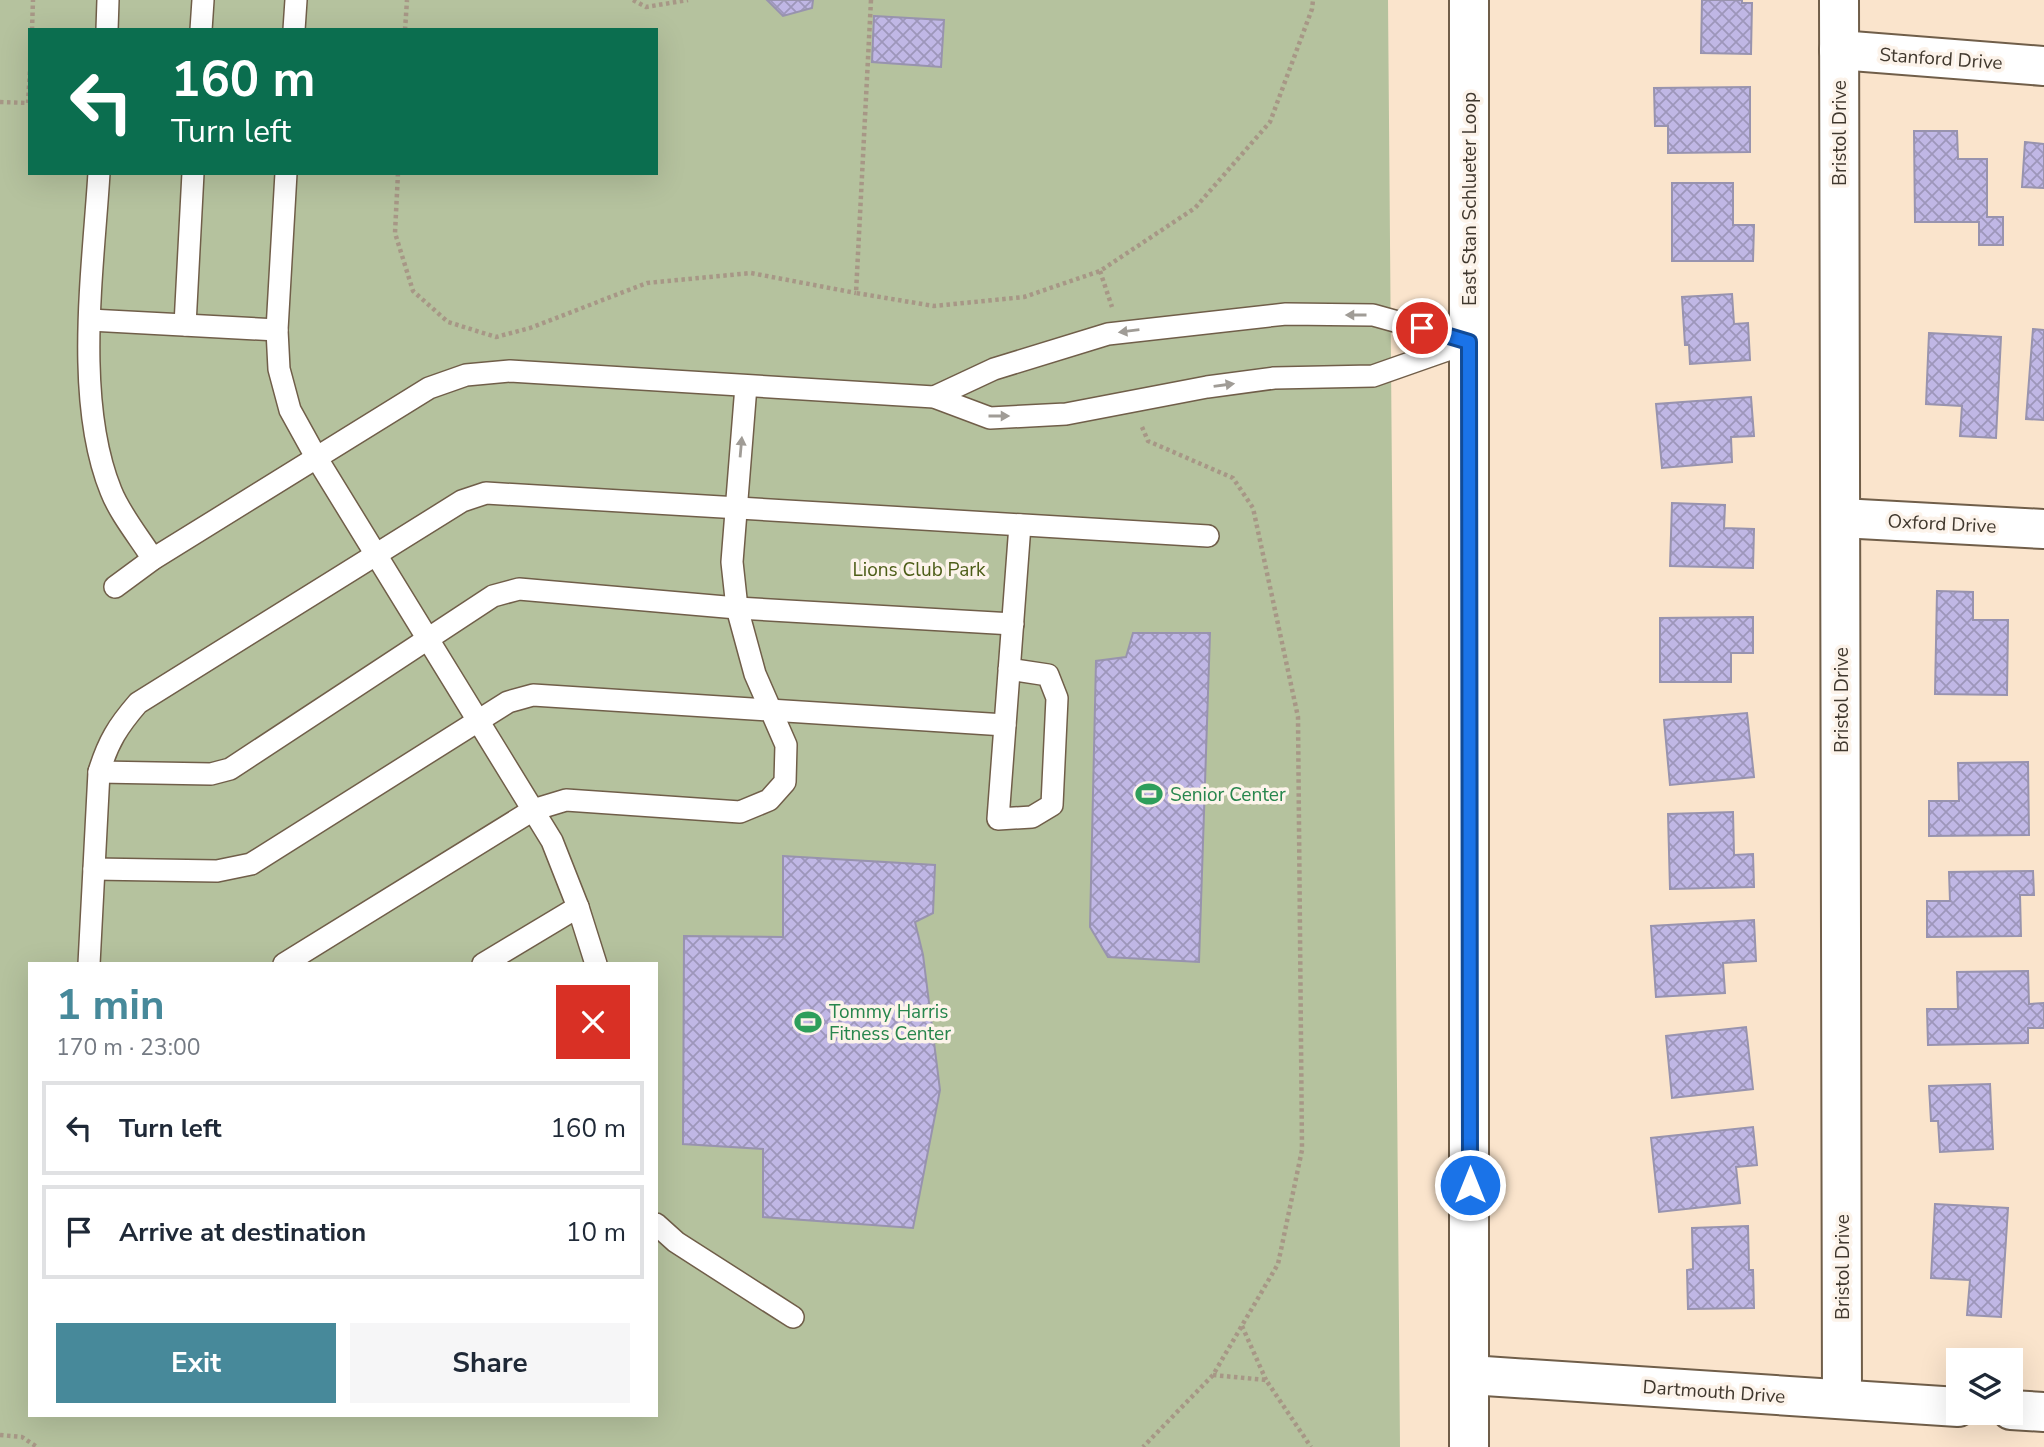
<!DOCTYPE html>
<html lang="en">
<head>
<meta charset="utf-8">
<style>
  body { margin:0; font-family:"Nunito Sans",sans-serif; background:#f6f6f7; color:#1f2937; height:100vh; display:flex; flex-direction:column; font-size:26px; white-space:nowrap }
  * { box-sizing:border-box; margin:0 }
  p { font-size:23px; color:#747a83 }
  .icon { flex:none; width:38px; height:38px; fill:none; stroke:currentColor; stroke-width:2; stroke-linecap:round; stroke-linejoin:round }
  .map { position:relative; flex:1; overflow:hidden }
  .drawer { position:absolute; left:28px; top:962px; width:630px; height:455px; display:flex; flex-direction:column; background:#fff; border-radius:0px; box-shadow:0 7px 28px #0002 }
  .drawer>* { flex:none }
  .top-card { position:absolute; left:28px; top:28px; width:630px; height:147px; border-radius:0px; box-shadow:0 7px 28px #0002; background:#0b6e4f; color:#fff; overflow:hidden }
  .tools { position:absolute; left:1946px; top:1348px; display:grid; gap:14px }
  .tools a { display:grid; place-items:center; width:77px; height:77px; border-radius:0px; background:#fff; box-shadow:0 7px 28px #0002; font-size:35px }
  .pin { position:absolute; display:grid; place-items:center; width:60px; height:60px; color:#fff; margin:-30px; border:4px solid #fff; border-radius:50%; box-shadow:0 2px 7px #0007 }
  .me { position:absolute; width:77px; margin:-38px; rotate:0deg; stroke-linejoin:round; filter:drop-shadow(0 0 5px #0008) }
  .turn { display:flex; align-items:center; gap:24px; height:147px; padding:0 28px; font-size:32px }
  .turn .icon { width:91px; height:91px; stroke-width:2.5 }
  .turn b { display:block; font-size:49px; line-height:60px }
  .round { display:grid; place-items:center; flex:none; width:74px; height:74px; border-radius:0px; background:#f6f6f7 }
  .headline { display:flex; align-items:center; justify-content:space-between; height:119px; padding:0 28px }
  h1 { font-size:42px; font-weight:700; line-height:52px; color:#47899a }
  .action { display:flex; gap:14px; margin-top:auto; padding:14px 28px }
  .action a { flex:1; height:80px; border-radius:0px; background:#47899a; color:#fff; font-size:28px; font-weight:700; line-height:80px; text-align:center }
  .action a+a { background:#f6f6f7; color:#1f2937 }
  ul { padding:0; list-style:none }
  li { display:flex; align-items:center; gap:21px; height:94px; margin:0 14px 10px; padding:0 14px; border:4px solid #e0e1e3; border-radius:0px }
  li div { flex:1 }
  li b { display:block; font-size:26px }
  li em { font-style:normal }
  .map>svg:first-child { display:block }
  .green { fill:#b5c29e; fill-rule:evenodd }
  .building { fill:url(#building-cross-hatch); stroke:#9893ae; stroke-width:2 }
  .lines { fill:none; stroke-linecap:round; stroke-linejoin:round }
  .lane-casing { stroke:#705e49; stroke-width:24 }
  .street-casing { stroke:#705e49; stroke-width:42 }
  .secondary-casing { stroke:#705e49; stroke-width:42 }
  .path { stroke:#a79786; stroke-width:4.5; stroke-dasharray:3.5 3.5; stroke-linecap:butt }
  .lane { stroke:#fff; stroke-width:21 }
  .street { stroke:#fff; stroke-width:38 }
  .secondary { stroke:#fff; stroke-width:38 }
  .oneway { fill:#a09c96 }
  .route-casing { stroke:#114b97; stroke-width:18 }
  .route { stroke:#1a73e8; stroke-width:12 }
  .labels { text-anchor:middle; stroke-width:7; stroke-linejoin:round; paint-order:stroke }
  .street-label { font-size:19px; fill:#40382e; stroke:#fcf3ea }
  .park-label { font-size:19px; fill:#4c5d17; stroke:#fcf3ea }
  .leisure-label { font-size:19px; fill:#27864d; stroke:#fcf3ea; text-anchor:start }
</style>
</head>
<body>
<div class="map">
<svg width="2044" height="1447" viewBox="0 0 2044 1447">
  <defs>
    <pattern id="building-cross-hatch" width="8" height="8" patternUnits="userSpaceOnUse" patternTransform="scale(1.75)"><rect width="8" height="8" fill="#c0b7e5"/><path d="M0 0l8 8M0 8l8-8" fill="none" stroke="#9d96ba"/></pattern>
  </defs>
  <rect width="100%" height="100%" fill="#fae4cc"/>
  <path class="green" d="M0,0H1388L1400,1447H0ZM30,30H656V173H30ZM30,964H656V1416H30Z"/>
  <g class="building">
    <polygon points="767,0 813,0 812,8 783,16"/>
    <polygon points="1702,0 1742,0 1742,3 1752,3 1751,54 1701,53"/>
    <polygon points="874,16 944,20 941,67 872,62"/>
    <polygon points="1750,87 1750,152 1668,153 1668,126 1655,126 1654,88"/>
    <polygon points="1914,131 1957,131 1958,159 1987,159 1987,217 2003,217 2003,245 1979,245 1979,222 1915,222"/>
    <polygon points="2025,142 2044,144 2044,188 2022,187"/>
    <polygon points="1672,183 1733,183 1733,225 1754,225 1753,261 1672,261"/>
    <polygon points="1732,294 1734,324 1748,323 1750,360 1690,364 1689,345 1685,345 1682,297"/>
    <polygon points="2033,329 2044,330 2044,420 2026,419"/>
    <polygon points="1929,333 2001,337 1996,438 1960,436 1962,406 1926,404"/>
    <polygon points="1751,397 1754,436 1731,437 1732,462 1662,468 1656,404"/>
    <polygon points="1672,503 1725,505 1724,528 1754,529 1753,568 1670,566"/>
    <polygon points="1937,591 1973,592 1973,620 2008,620 2007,695 1935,694"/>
    <polygon points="1753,617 1753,653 1731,653 1731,682 1660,682 1660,618"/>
    <polygon points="1133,633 1210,633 1199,962 1108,957 1090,927 1096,661 1126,657"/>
    <polygon points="1747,713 1754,777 1670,785 1664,720"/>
    <polygon points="2028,762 2029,835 1929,836 1929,801 1959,801 1958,763"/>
    <polygon points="1733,812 1734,855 1753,854 1754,887 1670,889 1668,814"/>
    <polygon points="783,856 935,865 933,913 915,922 923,955 940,1090 913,1228 763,1217 763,1149 683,1144 684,936 783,937"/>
    <polygon points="2033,871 2034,895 2020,895 2021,936 1927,937 1927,901 1950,901 1949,872"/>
    <polygon points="1754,920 1756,961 1723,963 1725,993 1656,997 1651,926"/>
    <polygon points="2028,971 2029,1004 2044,1003 2044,1028 2028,1028 2028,1043 1928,1045 1927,1009 1958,1009 1957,972"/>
    <polygon points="1746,1027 1753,1089 1672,1098 1666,1036"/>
    <polygon points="1990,1084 1993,1149 1940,1152 1938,1121 1931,1121 1929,1086"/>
    <polygon points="1753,1127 1757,1165 1736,1167 1740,1203 1659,1212 1651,1138"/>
    <polygon points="1935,1204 2008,1208 2001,1317 1967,1315 1970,1280 1931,1278"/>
    <polygon points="1748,1226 1749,1270 1753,1270 1754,1308 1688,1309 1687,1270 1693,1269 1692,1228"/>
  </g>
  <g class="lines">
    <g class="lane-casing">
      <g id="lane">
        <polyline points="107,30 108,0"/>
        <polyline points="201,30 203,0"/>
        <polyline points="294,30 296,0"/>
        <path d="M99,173C93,270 74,400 111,491C120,514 139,537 153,559"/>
        <polyline points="286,173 277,330 279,369 290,410 316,457 552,841 578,907 596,964"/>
        <polyline points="90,320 277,330"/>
        <polyline points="185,325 193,173"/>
        <polyline points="934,397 994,369 1108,334 1286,314 1373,315 1470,342"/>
        <polyline points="115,587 153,559 429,388 466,375 510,371 934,397 990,418 1066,414 1207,387 1274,378 1373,376 1470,342"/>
        <polyline points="1009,669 1048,675 1057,698 1052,805 1032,817 998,819 1020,525"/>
        <polyline points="99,772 211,774 230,769 493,596 519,589 737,608 1013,624"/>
        <polyline points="94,869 217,871 251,864 508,702 533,695 1005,725"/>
        <path d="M89,964L99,772C108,742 118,726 138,703L462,501L486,493L1208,536"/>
        <polyline points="284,964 533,810 566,800 740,812 769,800 785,782 786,745 755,674 737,608 732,562 746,386"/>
        <polyline points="483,964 578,907"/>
        <polyline points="656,1224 676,1242 793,1317"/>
      </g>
    </g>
    <g class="street-casing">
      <g id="street">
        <polyline points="1839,0 1842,1399"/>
        <polyline points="1839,50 2044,66"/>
        <polyline points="1841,518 2044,529"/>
        <polyline points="1470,1375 1958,1407"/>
        <polyline points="2011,1410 2044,1412"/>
      </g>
    </g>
    <g class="secondary-casing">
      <polyline id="secondary" points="1469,1447 1469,0"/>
    </g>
    <g class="path">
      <polyline points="633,0 646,7 688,0"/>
      <polyline points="871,0 856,293 934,306 1024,297 1100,271 1195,208 1270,122 1312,9 1313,0"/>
      <polyline points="32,30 33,0"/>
      <polyline points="405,30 407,0"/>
      <polyline points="0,102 28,103 30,70"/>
      <polyline points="398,173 395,233 413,291 448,322 496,337 530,328 647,283 751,273 856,293"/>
      <polyline points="1100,271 1112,307"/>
      <polyline points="1142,427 1148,441 1233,478 1253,508 1298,717 1302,1150 1278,1264 1213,1375 1143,1447"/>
      <polyline points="1242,1326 1266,1380"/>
      <polyline points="1213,1375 1266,1380 1311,1447"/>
      <polyline points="0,1435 22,1437 37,1447"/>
    </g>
    <use href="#lane" class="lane"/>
    <use href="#street" class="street"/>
    <use href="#secondary" class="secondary"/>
  </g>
  <defs><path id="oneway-solid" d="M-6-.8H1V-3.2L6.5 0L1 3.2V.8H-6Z" transform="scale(1.75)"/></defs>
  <g class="oneway">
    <use href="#oneway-solid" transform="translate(1356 315) rotate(-180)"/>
    <use href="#oneway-solid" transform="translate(1129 331) rotate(173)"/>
    <use href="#oneway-solid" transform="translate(1224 385) rotate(-8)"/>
    <use href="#oneway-solid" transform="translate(999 416)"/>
    <use href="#oneway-solid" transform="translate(741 447) rotate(-85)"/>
  </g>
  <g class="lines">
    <g class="route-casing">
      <polyline id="route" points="1422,328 1469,342 1470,1185"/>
    </g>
    <use href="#route" class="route"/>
  </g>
  <defs>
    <g id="stadium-bare" transform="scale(2.1)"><path d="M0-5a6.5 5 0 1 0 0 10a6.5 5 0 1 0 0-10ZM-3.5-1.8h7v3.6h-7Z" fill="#2e9e5b" stroke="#fcf3ea" stroke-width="2.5" paint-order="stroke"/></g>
  </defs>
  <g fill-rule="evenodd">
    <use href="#stadium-bare" x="1149" y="794"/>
    <use href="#stadium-bare" x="808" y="1022"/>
  </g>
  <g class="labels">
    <g class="street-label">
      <text transform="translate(1941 58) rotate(4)" y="7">Stanford Drive</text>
      <text transform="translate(1839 133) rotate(-90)" y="7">Bristol Drive</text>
      <text transform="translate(1469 199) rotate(-90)" y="7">East Stan Schlueter Loop</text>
      <text transform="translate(1942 523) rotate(3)" y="7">Oxford Drive</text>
      <text transform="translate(1841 700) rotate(-90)" y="7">Bristol Drive</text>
      <text transform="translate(1842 1267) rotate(-90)" y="7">Bristol Drive</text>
      <text transform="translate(1714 1391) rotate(4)" y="7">Dartmouth Drive</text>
    </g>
    <g class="park-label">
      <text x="919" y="576">Lions Club Park</text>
    </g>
    <g class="leisure-label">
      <text x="1170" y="801">Senior Center</text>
      <text x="829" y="1018">Tommy Harris<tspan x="829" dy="22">Fitness Center</tspan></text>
    </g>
  </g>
</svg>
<div class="tools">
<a><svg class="icon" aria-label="layers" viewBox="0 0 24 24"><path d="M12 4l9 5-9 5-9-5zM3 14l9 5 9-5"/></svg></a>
</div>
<div class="pin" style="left:1422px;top:328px;background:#d93025"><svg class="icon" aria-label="arrive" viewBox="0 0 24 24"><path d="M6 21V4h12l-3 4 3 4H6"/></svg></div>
<svg class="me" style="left:1470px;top:1185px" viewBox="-20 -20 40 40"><circle r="17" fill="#1a73e8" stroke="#fff" stroke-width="3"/><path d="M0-11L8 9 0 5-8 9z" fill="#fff"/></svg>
<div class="top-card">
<div class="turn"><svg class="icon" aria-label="left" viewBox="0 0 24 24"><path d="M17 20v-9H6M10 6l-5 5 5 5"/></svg><div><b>160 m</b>Turn left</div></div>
</div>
<section class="drawer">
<div class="headline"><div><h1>1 min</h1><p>170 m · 23:00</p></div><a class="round" style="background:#d93025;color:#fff"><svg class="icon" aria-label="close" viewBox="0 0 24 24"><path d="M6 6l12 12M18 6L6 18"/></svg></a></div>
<ul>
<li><svg class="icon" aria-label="left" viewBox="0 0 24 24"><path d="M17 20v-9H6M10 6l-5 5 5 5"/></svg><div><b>Turn left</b></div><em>160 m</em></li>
<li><svg class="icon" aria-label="arrive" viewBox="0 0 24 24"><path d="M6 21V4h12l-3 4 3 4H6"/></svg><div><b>Arrive at destination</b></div><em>10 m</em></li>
</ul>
<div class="action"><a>Exit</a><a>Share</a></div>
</section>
</div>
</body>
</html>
